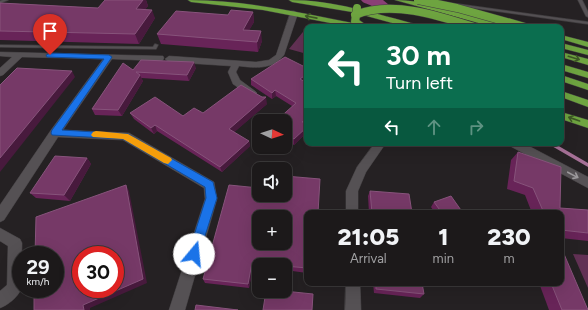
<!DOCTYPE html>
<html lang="en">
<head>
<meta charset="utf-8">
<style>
  body { margin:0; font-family:Figtree,sans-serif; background:#252223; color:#f1f3f6; height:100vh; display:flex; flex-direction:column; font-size:15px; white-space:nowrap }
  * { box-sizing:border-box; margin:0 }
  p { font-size:13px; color:#a0a0a2 }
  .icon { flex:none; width:22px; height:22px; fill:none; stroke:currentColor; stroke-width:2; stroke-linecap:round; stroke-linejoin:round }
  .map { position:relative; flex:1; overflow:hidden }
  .drawer { position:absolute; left:304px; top:210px; width:260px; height:76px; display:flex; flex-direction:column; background:#1c191a; border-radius:8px; box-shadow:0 4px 16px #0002,0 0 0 1px #3a3839 }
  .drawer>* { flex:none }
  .guide { position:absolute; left:304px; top:24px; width:260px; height:122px; border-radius:8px; box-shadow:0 4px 16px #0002,0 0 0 1px #3a3839; background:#0b6e4f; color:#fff; overflow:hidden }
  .needle { width:26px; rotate:94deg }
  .buttons { position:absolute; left:252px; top:114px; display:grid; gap:8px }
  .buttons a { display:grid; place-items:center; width:40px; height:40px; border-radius:8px; background:#1c191a; box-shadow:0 4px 16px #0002,0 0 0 1px #3a3839; font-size:20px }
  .speed { position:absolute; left:12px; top:246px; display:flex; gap:8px; font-size:20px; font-weight:700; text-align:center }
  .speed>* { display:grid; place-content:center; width:52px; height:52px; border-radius:50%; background:#1c191a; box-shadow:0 4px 16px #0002,0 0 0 1px #3a3839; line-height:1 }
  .speed small { font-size:10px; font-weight:400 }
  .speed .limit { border:6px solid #d22; background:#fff; color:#111 }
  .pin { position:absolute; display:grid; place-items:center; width:34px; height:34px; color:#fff; margin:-41px -17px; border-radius:50% 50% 50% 0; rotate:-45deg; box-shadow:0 0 4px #0007 }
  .pin .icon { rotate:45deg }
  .me { position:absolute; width:44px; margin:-22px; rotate:17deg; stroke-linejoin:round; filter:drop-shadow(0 0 3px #0008) }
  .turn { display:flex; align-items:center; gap:14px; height:84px; padding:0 16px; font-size:18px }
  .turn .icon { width:52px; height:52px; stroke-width:2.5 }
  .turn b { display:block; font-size:28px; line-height:34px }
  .lanes { display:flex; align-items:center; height:38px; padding:0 16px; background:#0003; justify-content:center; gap:20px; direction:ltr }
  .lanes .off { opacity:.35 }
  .eta { display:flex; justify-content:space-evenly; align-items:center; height:68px; text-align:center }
  .eta b { font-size:24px; font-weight:800; line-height:28px }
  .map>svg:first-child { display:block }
  .green { fill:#623154 }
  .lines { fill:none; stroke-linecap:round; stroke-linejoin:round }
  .stream { stroke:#a57096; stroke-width:3.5 }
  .river { fill:#8a3f75; fill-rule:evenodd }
  .service-casing { stroke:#413e40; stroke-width:1.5 }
  .minor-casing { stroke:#413e40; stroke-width:1 }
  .trunk-casing { stroke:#413e40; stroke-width:1 }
  .service { fill:#555154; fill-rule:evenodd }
  .minor { fill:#555154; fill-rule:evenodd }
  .trunk { fill:#6ea440; fill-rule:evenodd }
  .trunk-bridge-casing { stroke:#413e40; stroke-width:9; stroke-linecap:butt }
  .trunk-bridge { stroke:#6ea440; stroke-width:8 }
  .wall { fill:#682458 }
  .shaded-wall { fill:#481a3d }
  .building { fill:#763967; stroke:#87537b; fill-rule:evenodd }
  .oneway { stroke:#3e5826 }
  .oneway2 { stroke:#9c999c }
  .route { fill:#1a73e8; stroke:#114b97 }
  .slow { fill:#f59e0b }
</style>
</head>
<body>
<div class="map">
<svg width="588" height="310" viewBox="0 0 588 310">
  <rect width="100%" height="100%" fill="#252123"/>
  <g class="green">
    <polygon points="307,27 307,54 289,49 307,27 308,27"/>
    <polygon points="573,254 588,255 588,288"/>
  </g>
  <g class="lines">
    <polyline class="stream" points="550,143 588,165"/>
    <path class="river" d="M361,0H383L394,9L392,12C381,15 378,9 370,5C366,3 364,4 361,0Z"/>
    <g class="service-casing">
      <g id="service">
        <polygon points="3,0 8,0 0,3 0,1"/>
        <polygon points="578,0 582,0 588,12 588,17 586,16"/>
        <polygon points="458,4 588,22 588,24 459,6 457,5"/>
        <polygon points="155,44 158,45 156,49 155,49 0,47 0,45 153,47"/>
      </g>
    </g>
    <g class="minor-casing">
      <g id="minor">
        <path d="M291,11H294L298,13L284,55C273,70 255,68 239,66L236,72L240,80L255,91L257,93L255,95H249L233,84L228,72L231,66L169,62L165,59L169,56L256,62L269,60L276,55Z"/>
        <polygon points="0,52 163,56 164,58 163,60 160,61 112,59 63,130 129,133 214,182 217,199 185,310 169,310 205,199 204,188 123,140 58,137 4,220 0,222 0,205 51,130 103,59 22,57 3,75 0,76 0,68 12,57 0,56"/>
        <polygon points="375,143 386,143 366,172 358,191 358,213 346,213 346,191 357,167"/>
        <polygon points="509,143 523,143 588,177 588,188 510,146"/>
        <path d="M0,228L20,239L22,243L21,289C18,297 8,305 0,308V291L7,285L8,246L0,241Z"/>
        <polygon points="346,283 360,283 361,310 345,310"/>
      </g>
    </g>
    <g class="trunk-casing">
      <g id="trunk">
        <path d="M188,0C247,0 305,14 363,25L367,27H351L263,10L191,2Z"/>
        <path d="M289,0C333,0 376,14 419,25L420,27H407L352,12L292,2Z"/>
        <path d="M395,0C428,0 471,16 504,25L505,27H493Z"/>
        <polygon points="561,35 588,42 588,47 561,39"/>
        <polygon points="561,43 588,50 588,55 561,48"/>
        <polygon points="561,52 588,59 588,65 561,57"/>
        <polygon points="561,64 588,72 588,78 561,70"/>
        <polygon points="561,75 588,84 588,90 561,81"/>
        <polygon points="561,91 588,100 588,107 561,97"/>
        <polygon points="561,112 588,120 588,128 561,119"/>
      </g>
    </g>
    <use href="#service" class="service"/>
    <use href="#minor" class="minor"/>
    <use href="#trunk" class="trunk"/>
    <g class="trunk-bridge-casing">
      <g id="trunk-bridge">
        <polyline points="418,0 457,8 525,27"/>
        <polyline points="357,8 355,22 362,27"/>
        <path d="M355,15C391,0 437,15 474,27"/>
      </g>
    </g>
    <use href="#trunk-bridge" class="trunk-bridge"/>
  </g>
  <g class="wall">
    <polygon points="105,0 146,0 148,6 145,9 155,18 139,44 0,40 0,3 98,8"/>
    <polygon points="253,12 254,22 249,30 262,41 258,52 161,44 157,34 228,15"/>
    <polygon points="196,68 189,81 141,78 143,81 122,116 95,115 92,109 133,70"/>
    <polygon points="307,68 307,80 305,82 307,123 306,124 307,124 307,132 294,145 285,139 285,121 292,106 276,96 272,99 251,85 251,79"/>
    <polygon points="267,104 234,132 249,141 250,146 222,172 157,131 154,134 134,119 130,113 183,116"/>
    <polygon points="518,152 560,208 588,210 588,241 561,238 561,213 532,213 525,195 507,189 511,160"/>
    <polygon points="87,158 91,164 70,201 36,198 30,193"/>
    <polygon points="370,191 412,213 369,213 368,196"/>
    <polygon points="434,202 463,213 435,213 431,207"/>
    <polygon points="307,213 307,273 285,270 285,265 259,265 259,268 253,267 249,288 205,283 203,279"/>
    <polygon points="373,283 422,283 424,294 420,298 374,293"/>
    <polygon points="539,283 561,283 588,310 549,310"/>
  </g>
  <g class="shaded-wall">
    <polygon points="143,0 146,0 148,6 139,18 136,9"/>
    <polygon points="152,10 155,18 139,44 135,34"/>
    <polygon points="253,12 254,22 244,39 243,30"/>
    <polygon points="261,31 262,41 258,52 257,42"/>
    <polygon points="194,62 196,68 189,81 187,75"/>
    <polygon points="72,71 75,77 0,172 0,158"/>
    <polygon points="307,74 307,80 300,85 300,79"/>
    <polygon points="140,75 143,81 122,116 118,110"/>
    <polygon points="275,90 276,96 272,99 272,93"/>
    <polygon points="266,97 267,104 231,135 229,129"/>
    <polygon points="307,117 307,123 302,128 302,122"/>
    <polygon points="155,125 157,131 154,134 151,128"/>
    <polygon points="307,127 307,132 294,145 294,139"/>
    <polygon points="249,141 250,146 222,172 220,167"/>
    <polygon points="87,158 91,164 70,201 64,195"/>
    <polygon points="126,185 129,191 147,283 90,308 90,310 84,310 83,305"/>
    <polygon points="252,263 253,267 249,288 248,284"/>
  </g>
  <g class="building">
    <polygon points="105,0 143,0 136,9 152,10 135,34 0,31 0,3 98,8"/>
    <polygon points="231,10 253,12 243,30 261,31 257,42 157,34 176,11 228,15"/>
    <polygon points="285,57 307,68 307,74 300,79 307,83 307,117 302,122 307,124 307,127 294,139 285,134 285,121 276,121 296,103 275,90 272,93 251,79"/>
    <polygon points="141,60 194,62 187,75 136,72 140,75 118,110 92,109 123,63 133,70"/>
    <polygon points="17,68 72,71 0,158 0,85"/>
    <polygon points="241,85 262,97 266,97 229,129 249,141 220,167 155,125 151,128 130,113 155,97 183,116 194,108 203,113"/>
    <polygon points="518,152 561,167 560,208 588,210 588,233 561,230 561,213 544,213 533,188 514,181"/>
    <polygon points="55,156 87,158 64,195 30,193"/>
    <path d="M285,176L320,179L318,213H307V268L285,266V265H275L252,263L248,284L203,279L229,185L259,188V195H285ZM259,217H285V243H259Z"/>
    <path d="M126,185L143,279L83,305L84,310H34V289H55V255H35L36,217ZM81,255H115V289H81Z"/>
    <polygon points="370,191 409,194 412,213 372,213"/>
    <polygon points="451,196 463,213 442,213 434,202"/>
    <polygon points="561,247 588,310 562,310 551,283 561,283"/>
    <polygon points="376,283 422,283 424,294 376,289"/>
    <polygon points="266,291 284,291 313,294 312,310 263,310"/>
    <polygon points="196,305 238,310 195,310"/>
  </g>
  <defs><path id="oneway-shaft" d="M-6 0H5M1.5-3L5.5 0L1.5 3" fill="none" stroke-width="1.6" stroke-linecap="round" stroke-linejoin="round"/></defs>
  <g class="oneway">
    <use href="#oneway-shaft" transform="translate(311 17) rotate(-169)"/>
    <use href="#oneway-shaft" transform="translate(574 58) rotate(17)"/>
    <use href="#oneway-shaft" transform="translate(574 119) rotate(-161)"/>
  </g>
  <use class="oneway2" href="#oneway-shaft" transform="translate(573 175) rotate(28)"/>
  <polygon class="route" points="50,53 109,55 112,57 62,130 128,134 213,182 217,198 198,258 194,260 190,258 188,254 206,198 205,187 123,139 52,135 51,133 52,130 104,59 47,57 46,55"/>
  <polygon class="slow" points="96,131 128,134 171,158 172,160 168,164 164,163 123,139 93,137 91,135 93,132"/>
</svg>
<div class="buttons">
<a><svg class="needle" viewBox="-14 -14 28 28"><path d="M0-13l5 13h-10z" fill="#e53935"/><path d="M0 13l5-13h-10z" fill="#a0a0a2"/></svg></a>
<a><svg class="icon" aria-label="sound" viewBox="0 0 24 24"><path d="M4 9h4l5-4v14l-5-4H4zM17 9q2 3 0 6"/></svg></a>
<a>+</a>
<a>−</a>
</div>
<div class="speed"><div>29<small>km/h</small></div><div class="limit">30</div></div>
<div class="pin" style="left:50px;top:55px;background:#d93025"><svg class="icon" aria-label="arrive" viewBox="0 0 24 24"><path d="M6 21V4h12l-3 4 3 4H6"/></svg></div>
<svg class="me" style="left:194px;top:254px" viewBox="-20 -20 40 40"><circle r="19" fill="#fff"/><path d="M0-13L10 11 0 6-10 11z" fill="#1a73e8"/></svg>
<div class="guide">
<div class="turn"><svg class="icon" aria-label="left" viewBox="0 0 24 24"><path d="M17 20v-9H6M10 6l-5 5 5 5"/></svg><div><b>30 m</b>Turn left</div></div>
<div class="lanes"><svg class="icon" aria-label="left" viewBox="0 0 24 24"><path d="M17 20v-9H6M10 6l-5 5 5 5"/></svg><svg class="icon off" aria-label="ahead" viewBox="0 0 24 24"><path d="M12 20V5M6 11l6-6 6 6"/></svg><svg class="icon off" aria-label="right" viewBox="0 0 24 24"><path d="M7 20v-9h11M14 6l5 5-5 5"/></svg></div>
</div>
<section class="drawer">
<div class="eta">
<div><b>21:05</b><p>Arrival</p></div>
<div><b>1</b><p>min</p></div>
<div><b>230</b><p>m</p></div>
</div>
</section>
</div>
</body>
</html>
